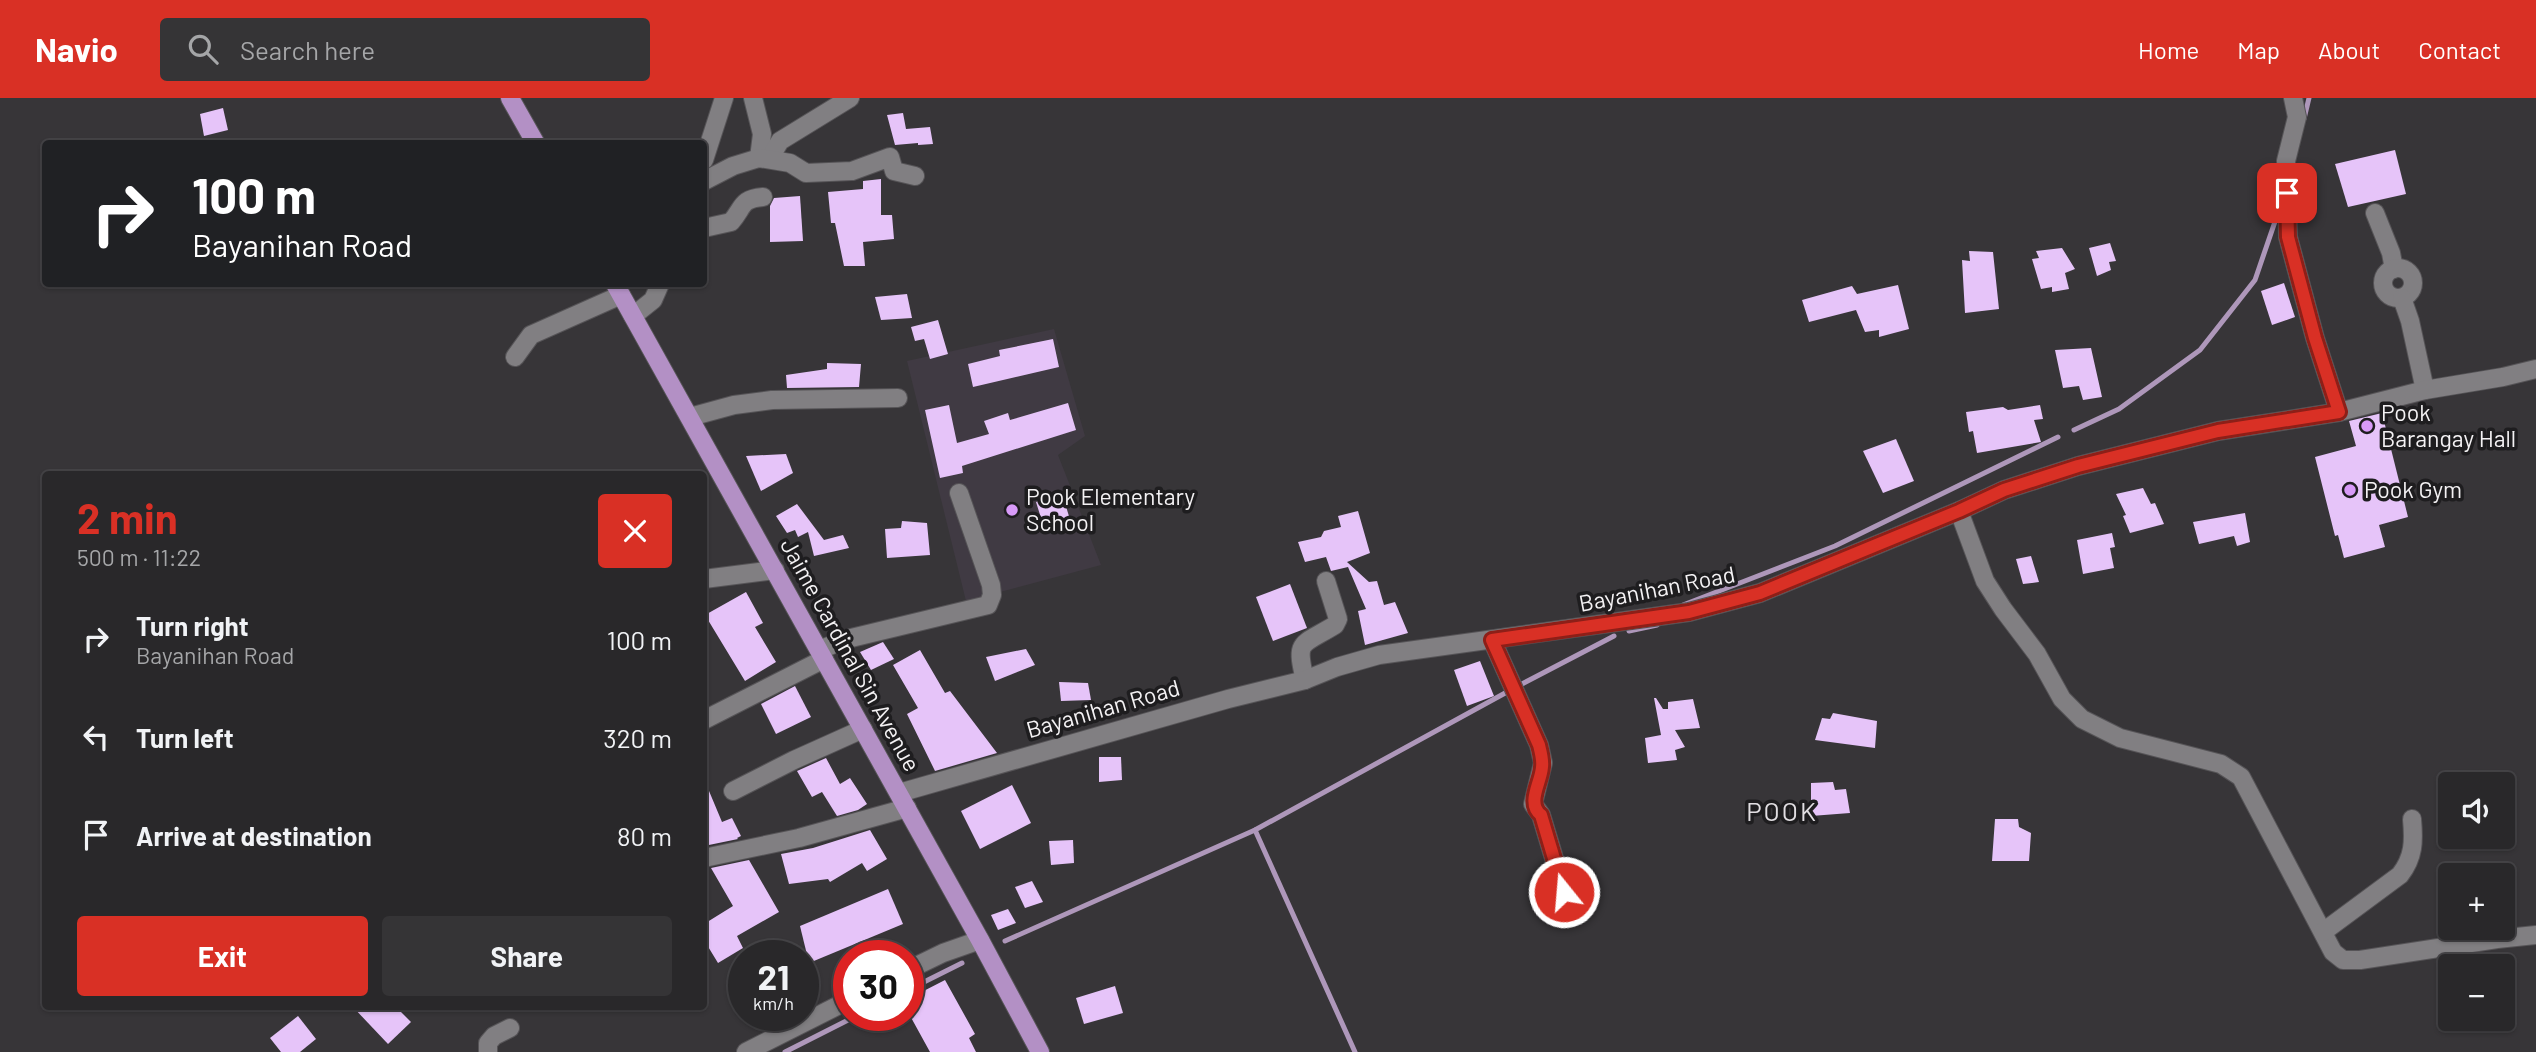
<!DOCTYPE html>
<html lang="en">
<head>
<meta charset="utf-8">
<style>
  body { margin:0; font-family:Barlow,sans-serif; background:#353436; color:#f1f3f6; height:100vh; display:flex; flex-direction:column; font-size:26px; white-space:nowrap }
  * { box-sizing:border-box; margin:0 }
  p { font-size:23px; color:#a5a6a8 }
  .icon { flex:none; width:38px; height:38px; fill:none; stroke:currentColor; stroke-width:2; stroke-linecap:round; stroke-linejoin:round }
  .map { position:relative; flex:1; overflow:hidden }
  .drawer { position:absolute; left:42px; top:373px; width:665px; height:539px; display:flex; flex-direction:column; background:#29282a; border-radius:7px; box-shadow:0 2px 5px #0004,0 0 0 2px #454447 }
  .drawer>* { flex:none }
  .banner { position:absolute; left:42px; top:42px; width:665px; height:147px; border-radius:7px; box-shadow:0 2px 5px #0004,0 0 0 2px #454447; background:#202124; color:#fff; overflow:hidden }
  .fabs { position:absolute; left:2438px; top:674px; display:grid; gap:14px }
  .fabs a { display:grid; place-items:center; width:77px; height:77px; border-radius:7px; background:#29282a; box-shadow:0 2px 5px #0004,0 0 0 2px #454447; font-size:35px }
  .speed { position:absolute; left:728px; top:842px; display:flex; gap:14px; font-size:35px; font-weight:700; text-align:center }
  .speed>* { display:grid; place-content:center; width:91px; height:91px; border-radius:50%; background:#29282a; box-shadow:0 2px 5px #0004,0 0 0 2px #454447; line-height:1 }
  .speed small { font-size:18px; font-weight:400 }
  .speed .limit { border:10px solid #d22; background:#fff; color:#111 }
  .pin { position:absolute; display:grid; place-items:center; width:60px; height:60px; color:#fff; margin:-30px; border-radius:14px; box-shadow:0 4px 10px #0006 }
  .me { position:absolute; width:77px; margin:-38px; rotate:343deg; stroke-linejoin:round; filter:drop-shadow(0 0 5px #0008) }
  .turn { display:flex; align-items:center; gap:24px; height:147px; padding:0 35px; font-size:32px }
  .turn .icon { width:91px; height:91px; stroke-width:2.5 }
  .turn b { display:block; font-size:49px; line-height:60px }
  .round { display:grid; place-items:center; flex:none; width:74px; height:74px; border-radius:7px; background:#353436 }
  .headline { display:flex; align-items:center; justify-content:space-between; height:119px; padding:0 35px }
  h1 { font-size:42px; font-weight:700; line-height:52px; color:#d93025 }
  .cta { display:flex; gap:14px; margin-top:auto; padding:14px 35px }
  .cta a { flex:1; height:80px; border-radius:7px; background:#d93025; color:#fff; font-size:28px; font-weight:700; line-height:80px; text-align:center }
  .cta a+a { background:#353436; color:#f1f3f6 }
  ul { padding:0; list-style:none }
  li { display:flex; align-items:center; gap:21px; height:98px; padding:0 35px }
  li div { flex:1 }
  li b { display:block; font-size:26px }
  li em { font-style:normal }
  header { display:flex; align-items:center; gap:42px; box-sizing:border-box; height:98px; padding:0 35px; background:#d93025; color:#fff }
  header strong { font-size:33px }
  nav { display:flex; gap:38px; margin-inline-start:auto; font-size:24px }
  .search { width:490px; height:63px; background:#353436; display:flex; align-items:center; gap:18px; box-sizing:border-box; padding:0 24px; border-radius:7px; color:#a5a6a8; font-size:26px }
  .map>svg:first-child { display:block }
  .built { fill:#403a43 }
  .lines { fill:none; stroke-linecap:round; stroke-linejoin:round }
  .stream { stroke:#ae97ba; stroke-width:5 }
  .building { fill:#e6c4f9 }
  .minor-casing { stroke:#565457; stroke-width:20 }
  .major-casing { stroke:#565457; stroke-width:20 }
  .minor { stroke:#817f82; stroke-width:18 }
  .major { stroke:#b390c5; stroke-width:18 }
  .route-casing { stroke:#8d1f18; stroke-width:18 }
  .route { stroke:#d93025; stroke-width:12 }
  .poi-dot { fill:#d89af8; stroke:#1e1d1f; stroke-width:2.5 }
  .labels { text-anchor:middle; stroke-width:7; stroke-linejoin:round; paint-order:stroke }
  .poi-label { font-size:23px; fill:#f4f2f4; stroke:#1e1d1f; text-anchor:start }
  .street-label { font-size:23px; fill:#f4f2f4; stroke:#1e1d1f }
  .quarter-label { font-size:26px; letter-spacing:2px; fill:#e1dee2; stroke:#1e1d1f }
</style>
</head>
<body>
<header>
<strong>Navio</strong>
<div class="search"><svg class="icon" aria-label="search" viewBox="0 0 24 24"><circle cx="10" cy="10" r="6"/><path d="M15 15l6 6"/></svg>Search here</div>
<nav><a>Home</a><a>Map</a><a>About</a><a>Contact</a></nav>
</header>
<div class="map">
<svg width="2536" height="954" viewBox="0 0 2536 954">
  <rect width="100%" height="100%" fill="#373538"/>
  <polygon class="built" points="1054,231 1085,338 1058,357 1101,467 966,503 907,263"/>
  <g class="lines">
    <g class="stream">
      <polyline points="2304,21 2309,0"/>
      <polyline points="2074,332 2119,311 2200,252 2255,182 2280,109"/>
      <polyline points="1683,507 1835,448 2058,339"/>
      <polyline points="1629,533 1657,527"/>
      <polyline points="1518,588 1614,538"/>
      <polyline points="1255,732 1355,954"/>
      <polyline points="1005,843 1255,732 1507,594"/>
      <polyline points="908,892 962,865"/>
      <polyline points="785,954 858,917"/>
    </g>
  </g>
  <g class="building">
    <polygon points="223,10 228,32 204,38 200,16"/>
    <polygon points="903,15 906,31 930,29 933,46 918,47 918,45 895,47 887,17"/>
    <polygon points="2395,52 2406,96 2348,109 2335,66"/>
    <polygon points="881,81 881,117 892,117 894,141 863,144 865,168 844,168 835,125 831,125 828,94 863,91 863,83"/>
    <polygon points="800,98 803,143 770,144 770,108 774,100"/>
    <polygon points="2110,145 2116,163 2109,164 2111,172 2097,178 2089,150"/>
    <polygon points="2062,150 2075,171 2065,175 2069,191 2052,194 2052,189 2041,191 2032,161 2039,160 2036,153"/>
    <polygon points="1969,153 1993,154 1999,211 1965,215 1962,162 1970,163"/>
    <polygon points="2284,185 2295,219 2272,227 2261,193"/>
    <polygon points="1898,187 1909,231 1879,239 1879,232 1865,234 1856,212 1809,224 1802,202 1852,188 1857,196"/>
    <polygon points="907,196 912,220 881,222 875,199"/>
    <polygon points="938,222 948,256 930,261 924,241 915,243 911,229"/>
    <polygon points="1053,241 1059,269 973,289 968,266 1000,258 999,252"/>
    <polygon points="2091,250 2102,299 2083,302 2079,288 2063,290 2055,252"/>
    <polygon points="827,265 861,266 859,289 787,290 786,277 827,271"/>
    <polygon points="1068,305 1076,332 962,368 963,375 940,380 925,312 949,307 957,345 989,336 984,323 1008,315 1010,322"/>
    <polygon points="2040,307 2043,321 2034,322 2041,344 1977,355 1973,333 1969,334 1966,314 2003,309 2008,312"/>
    <polygon points="2382,315 2408,419 2379,427 2385,449 2344,460 2338,437 2335,438 2315,359 2356,348 2349,323"/>
    <polygon points="1896,341 1914,383 1883,395 1863,353"/>
    <polygon points="786,356 793,375 761,393 746,358"/>
    <polygon points="2143,390 2151,406 2155,405 2164,426 2130,435 2123,418 2126,417 2116,396"/>
    <polygon points="1062,395 1071,425 1045,433 1036,404"/>
    <polygon points="797,406 824,442 843,437 849,450 814,458 808,434 798,439 795,432 787,435 776,418"/>
    <polygon points="1358,413 1370,455 1347,464 1369,484 1377,483 1384,507 1395,504 1408,535 1365,547 1358,513 1366,511 1348,469 1331,473 1326,459 1305,464 1298,444 1321,439 1324,433 1341,429 1338,418"/>
    <polygon points="2245,415 2250,444 2237,448 2234,438 2199,446 2193,424"/>
    <polygon points="902,423 927,425 930,457 887,460 885,431 901,430"/>
    <polygon points="2112,435 2115,449 2110,450 2114,470 2083,476 2077,442"/>
    <polygon points="2031,458 2039,484 2023,486 2016,461"/>
    <polygon points="1290,486 1307,530 1273,543 1256,499"/>
    <polygon points="746,494 763,525 755,529 776,564 745,583 705,517"/>
    <polygon points="883,544 894,561 871,572 860,554"/>
    <polygon points="1026,551 1035,567 995,583 986,559"/>
    <polygon points="920,552 945,595 950,593 997,655 935,673 907,616 918,610 893,567"/>
    <polygon points="1480,563 1494,598 1467,608 1454,572"/>
    <polygon points="1059,584 1088,585 1091,602 1061,603"/>
    <polygon points="795,588 811,619 776,636 761,606"/>
    <polygon points="1654,600 1656,600 1663,611 1668,611 1668,604 1693,601 1700,630 1675,632 1685,649 1675,652 1677,662 1648,665 1645,640 1661,637"/>
    <polygon points="1833,615 1877,623 1875,650 1815,642 1822,620 1830,621"/>
    <polygon points="1099,659 1121,659 1122,682 1099,684"/>
    <polygon points="826,660 840,686 850,680 867,706 858,712 837,718 822,694 812,699 797,673"/>
    <polygon points="704,681 722,724 732,720 741,738 737,740 738,741 704,748"/>
    <polygon points="1833,684 1835,692 1846,691 1850,715 1811,718 1811,685"/>
    <polygon points="1012,687 1031,725 980,751 961,713"/>
    <polygon points="1995,721 2018,721 2019,729 2031,735 2029,763 1992,763"/>
    <polygon points="870,732 887,761 867,773 862,765 830,784 828,781 789,786 781,756 813,750"/>
    <polygon points="1073,742 1074,765 1051,767 1049,743"/>
    <polygon points="749,762 779,814 737,838 743,850 718,865 704,842 704,826 733,808 711,770"/>
    <polygon points="1032,783 1043,804 1025,810 1015,789"/>
    <polygon points="888,791 903,826 809,865 800,828"/>
    <polygon points="1008,811 1016,825 998,832 991,817"/>
    <polygon points="945,882 975,936 969,940 976,954 930,954 908,914 908,901"/>
    <polygon points="1115,888 1123,915 1084,926 1076,900"/>
    <polygon points="352,908 395,908 411,924 388,946"/>
    <polygon points="298,918 316,941 300,954 281,954 270,940"/>
  </g>
  <g class="lines">
    <g class="minor-casing">
      <g id="minor">
        <polyline points="753,0 762,36 759,60"/>
        <polyline points="2293,0 2297,19 2286,63 2288,139 2315,240 2339,314"/>
        <polyline points="770,60 780,43 850,0"/>
        <polyline points="704,62 724,0"/>
        <polyline points="704,83 733,68 759,60 790,65 806,75 852,73 890,59 894,73 915,78"/>
        <polyline points="2375,115 2391,155 2394,171"/>
        <path d="M704,130L731,124C744,109 740,101 763,99"/>
        <circle cx="2398" cy="185" r="15"/>
        <polyline points="2402,200 2410,223 2425,292"/>
        <polyline points="633,218 653,202 660,186"/>
        <polyline points="515,259 531,237 621,197"/>
        <polyline points="690,319 734,307 772,302 898,300"/>
        <polyline points="1959,413 1985,483 2003,511 2037,556 2062,601 2082,621 2120,640 2221,666 2241,679 2333,854 2343,862 2360,862 2497,841 2536,837"/>
        <polyline points="704,481 775,472"/>
        <polyline points="1492,542 1539,647 1543,665 1533,706 1541,717 1572,820"/>
        <polyline points="819,552 847,541 988,507 992,497 991,487 959,395"/>
        <path d="M1305,582C1295,541 1301,548 1335,527L1338,521L1326,483"/>
        <polyline points="704,622 824,561"/>
        <polyline points="733,693 794,662 863,631"/>
        <polyline points="899,695 1228,601 1305,582 1337,569 1379,557 1689,514 1760,495 1959,413 2004,392 2078,368 2218,333 2339,314 2425,292 2503,279 2536,271"/>
        <polyline points="704,760 799,740 907,710"/>
        <path d="M2323,834L2400,777C2414,759 2414,743 2412,721"/>
        <polyline points="908,872 943,855 980,842"/>
        <polyline points="488,954 488,945 494,938 510,930"/>
        <polyline points="746,954 849,902"/>
      </g>
    </g>
    <g class="major-casing">
      <g id="major">
        <polyline points="510,0 536,46"/>
        <polyline points="615,186 980,842 1040,954"/>
      </g>
    </g>
    <use href="#minor" class="minor"/>
    <use href="#major" class="major"/>
  </g>
  <g class="lines">
    <g class="route-casing">
      <path id="route" d="M1564,794L1541,717C1526,705 1541,685 1542,669C1543,662 1541,655 1539,647L1492,542L1689,514L1760,495L1959,413L2004,392L2078,368L2218,333L2339,314L2315,240L2288,139L2287,95"/>
    </g>
    <use href="#route" class="route"/>
  </g>
  <g class="poi-dot">
    <circle cx="2367" cy="328" r="7"/>
    <circle cx="2350" cy="392" r="7"/>
    <circle cx="1012" cy="412" r="7"/>
  </g>
  <g class="labels">
    <g class="poi-label">
      <text x="2381" y="323">Pook<tspan x="2381" dy="26">Barangay Hall</tspan></text>
      <text x="2364" y="400">Pook Gym</text>
      <text x="1026" y="407">Pook Elementary<tspan x="1026" dy="26">School</tspan></text>
    </g>
    <g class="street-label">
      <text transform="translate(1657 491) rotate(-11)" y="8">Bayanihan Road</text>
      <text transform="translate(850 557) rotate(61)" y="8">Jaime Cardinal Sin Avenue</text>
      <text transform="translate(1103 611) rotate(-16)" y="8">Bayanihan Road</text>
    </g>
    <g class="quarter-label">
      <text x="1782" y="723">POOK</text>
    </g>
  </g>
</svg>
<div class="fabs">
<a><svg class="icon" aria-label="sound" viewBox="0 0 24 24"><path d="M4 9h4l5-4v14l-5-4H4zM17 9q2 3 0 6"/></svg></a>
<a>+</a>
<a>−</a>
</div>
<div class="speed"><div>21<small>km/h</small></div><div class="limit">30</div></div>
<div class="pin" style="left:2287px;top:95px;background:#d93025"><svg class="icon" aria-label="arrive" viewBox="0 0 24 24"><path d="M6 21V4h12l-3 4 3 4H6"/></svg></div>
<svg class="me" style="left:1564px;top:794px" viewBox="-20 -20 40 40"><circle r="17" fill="#d93025" stroke="#fff" stroke-width="3"/><path d="M0-11L8 9 0 5-8 9z" fill="#fff"/></svg>
<div class="banner">
<div class="turn"><svg class="icon" aria-label="right" viewBox="0 0 24 24"><path d="M7 20v-9h11M14 6l5 5-5 5"/></svg><div><b>100 m</b>Bayanihan Road</div></div>
</div>
<section class="drawer">
<div class="headline"><div><h1>2 min</h1><p>500 m · 11:22</p></div><a class="round" style="background:#d93025;color:#fff"><svg class="icon" aria-label="close" viewBox="0 0 24 24"><path d="M6 6l12 12M18 6L6 18"/></svg></a></div>
<ul>
<li><svg class="icon" aria-label="right" viewBox="0 0 24 24"><path d="M7 20v-9h11M14 6l5 5-5 5"/></svg><div><b>Turn right</b><p>Bayanihan Road</p></div><em>100 m</em></li>
<li><svg class="icon" aria-label="left" viewBox="0 0 24 24"><path d="M17 20v-9H6M10 6l-5 5 5 5"/></svg><div><b>Turn left</b></div><em>320 m</em></li>
<li><svg class="icon" aria-label="arrive" viewBox="0 0 24 24"><path d="M6 21V4h12l-3 4 3 4H6"/></svg><div><b>Arrive at destination</b></div><em>80 m</em></li>
</ul>
<div class="cta"><a>Exit</a><a>Share</a></div>
</section>
</div>
</body>
</html>
